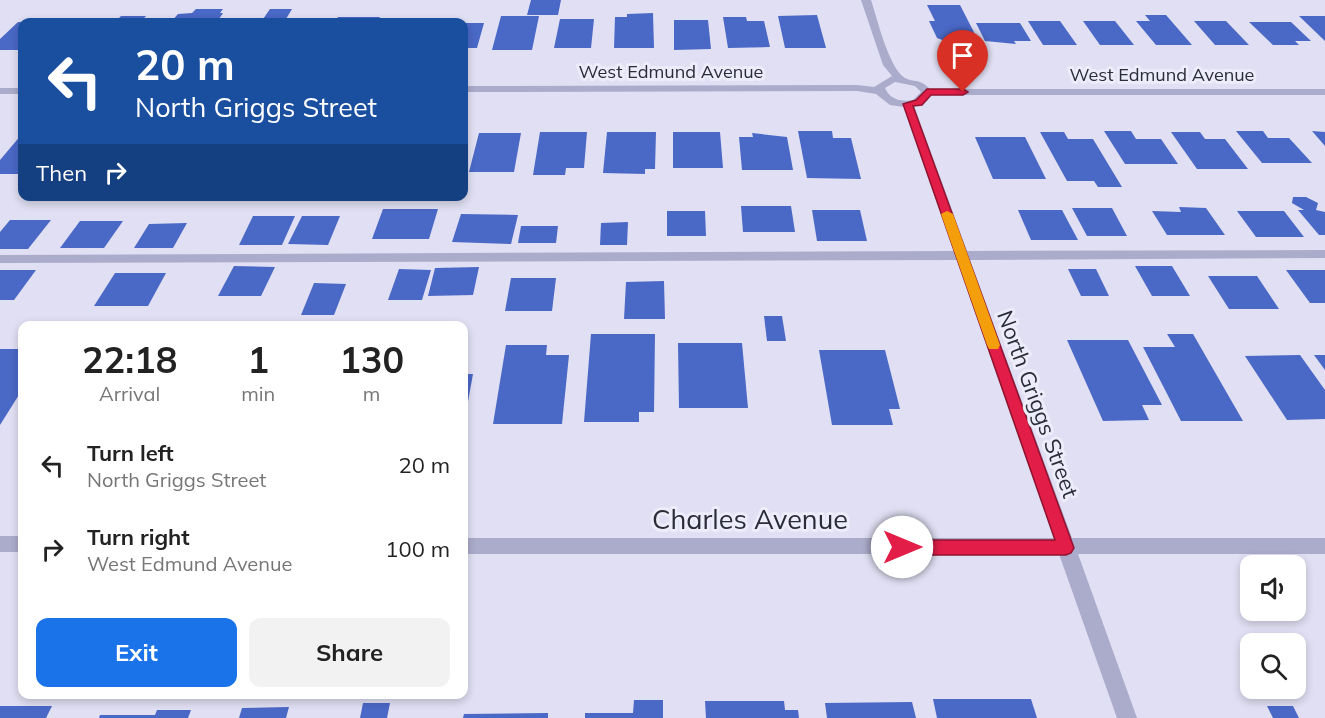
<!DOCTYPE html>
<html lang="en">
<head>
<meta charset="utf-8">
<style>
  body { margin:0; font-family:Mulish,sans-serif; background:#f2f2f2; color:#222; height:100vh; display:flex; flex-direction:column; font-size:22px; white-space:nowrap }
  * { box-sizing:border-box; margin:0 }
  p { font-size:20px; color:#767676 }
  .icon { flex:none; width:33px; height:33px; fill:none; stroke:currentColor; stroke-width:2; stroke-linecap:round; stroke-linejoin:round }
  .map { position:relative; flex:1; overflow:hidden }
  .drawer { position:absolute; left:18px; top:321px; width:450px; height:378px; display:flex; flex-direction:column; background:#fff; border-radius:12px; box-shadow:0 3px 9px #0003 }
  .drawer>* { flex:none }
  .top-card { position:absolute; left:18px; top:18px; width:450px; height:183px; border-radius:12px; box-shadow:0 3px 9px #0003; background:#1a4fa0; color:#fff; overflow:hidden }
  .fabs { position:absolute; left:1240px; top:555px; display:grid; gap:12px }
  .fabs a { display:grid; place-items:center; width:66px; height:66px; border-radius:12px; background:#fff; box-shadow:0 3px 9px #0003; font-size:30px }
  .pin { position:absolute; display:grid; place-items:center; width:51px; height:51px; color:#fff; margin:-62px -26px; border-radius:50% 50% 50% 0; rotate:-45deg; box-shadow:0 0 6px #0007 }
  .pin .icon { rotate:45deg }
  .me { position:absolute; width:66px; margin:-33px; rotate:90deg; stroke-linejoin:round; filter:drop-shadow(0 0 4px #0008) }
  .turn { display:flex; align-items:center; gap:21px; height:126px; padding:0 18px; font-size:27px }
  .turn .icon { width:78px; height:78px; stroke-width:2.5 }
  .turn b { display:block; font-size:42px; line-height:51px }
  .then { display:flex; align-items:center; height:57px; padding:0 18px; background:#0003; gap:12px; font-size:22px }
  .eta { display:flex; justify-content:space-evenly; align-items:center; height:102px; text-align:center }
  .eta b { font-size:36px; font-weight:700; line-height:42px }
  .button { display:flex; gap:12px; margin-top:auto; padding:12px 18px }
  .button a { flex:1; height:69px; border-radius:12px; background:#1a73e8; color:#fff; font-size:24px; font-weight:700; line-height:69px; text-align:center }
  .button a+a { background:#f2f2f2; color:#222 }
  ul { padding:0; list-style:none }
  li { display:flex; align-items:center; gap:18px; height:84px; padding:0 18px }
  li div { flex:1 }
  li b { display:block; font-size:22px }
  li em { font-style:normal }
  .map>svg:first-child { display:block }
  .building { fill:#4a68c6 }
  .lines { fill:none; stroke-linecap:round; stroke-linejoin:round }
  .minor { fill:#ababcb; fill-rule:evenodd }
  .route { fill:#e11d48; stroke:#92132f; stroke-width:1.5 }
  .slow { fill:#f59e0b }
  .labels { text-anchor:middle; stroke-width:6; stroke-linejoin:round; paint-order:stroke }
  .far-street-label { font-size:18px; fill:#2a2c39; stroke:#edecfa }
  .street-label { font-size:22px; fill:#2a2c39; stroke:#edecfa }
  .near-street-label { font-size:27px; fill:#2a2c39; stroke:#edecfa }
</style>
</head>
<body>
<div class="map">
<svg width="1325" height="718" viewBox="0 0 1325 718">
  <rect width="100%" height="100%" fill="#e0dff3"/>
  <g class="building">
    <polygon points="531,0 561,0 558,15 527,15"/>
    <polygon points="927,5 960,5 981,46 959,46 937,38 929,21 935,21"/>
    <polygon points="196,9 223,9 220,13 223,13 217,22 171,22 178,14 192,13"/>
    <polygon points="270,9 292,9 286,19 299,20 297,22 261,22"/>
    <polygon points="653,13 654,48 614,48 615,17 627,17 627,14"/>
    <polygon points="817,15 826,48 785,48 778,16"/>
    <polygon points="1145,15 1166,15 1192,45 1156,45 1136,21 1150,21"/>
    <polygon points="121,16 146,16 141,22 115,22"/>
    <polygon points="501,16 539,16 532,50 492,50"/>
    <polygon points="1299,16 1325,16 1325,41"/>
    <polygon points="338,17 380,17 377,22 335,22"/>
    <polygon points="723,17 746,17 747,21 764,21 770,47 728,48"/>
    <polygon points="560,19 594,19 591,48 554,48"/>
    <polygon points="405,20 442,20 441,22 404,22"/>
    <polygon points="674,20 708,20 711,49 674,50"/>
    <polygon points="1028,21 1060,21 1077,45 1043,45"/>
    <polygon points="1083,21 1115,21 1134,45 1100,45"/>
    <polygon points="1194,21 1226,21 1249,45 1215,45"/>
    <polygon points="18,22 22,22 22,50 0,50 0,39"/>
    <polygon points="1249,22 1291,22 1311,41 1295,41 1299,45 1273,45"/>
    <polygon points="464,23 484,23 477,48 464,48"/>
    <polygon points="976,23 1020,23 1031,41 1014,41 1016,44 985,41"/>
    <polygon points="798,131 832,131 833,138 851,138 861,179 807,178"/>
    <polygon points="1104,131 1131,131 1136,139 1161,139 1178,164 1125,164"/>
    <polygon points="1236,131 1263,131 1268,138 1289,138 1312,163 1262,163"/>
    <polygon points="1312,131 1325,132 1325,146"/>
    <polygon points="540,132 587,132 584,168 566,168 565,175 533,175"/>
    <polygon points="607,132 656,132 655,169 645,169 645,174 603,173"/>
    <polygon points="673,132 720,132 723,168 673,168"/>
    <polygon points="1040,132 1064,132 1068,139 1093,139 1122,187 1098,187 1094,181 1067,181"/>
    <polygon points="1171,132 1200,132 1205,139 1225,139 1248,169 1197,169"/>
    <polygon points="479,133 521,133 514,172 469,172"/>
    <polygon points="752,133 787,137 793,170 742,170 739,137 753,137"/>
    <polygon points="22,134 22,174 0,174 0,160"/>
    <polygon points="975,137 1025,137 1046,179 993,179"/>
    <polygon points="1293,197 1306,197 1318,203 1316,210 1325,212 1325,235 1319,235 1298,210 1304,210 1292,203"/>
    <polygon points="741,206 791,206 795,232 743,232"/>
    <polygon points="1179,207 1206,208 1225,235 1167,235 1152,211 1181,212"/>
    <polygon points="1072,208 1112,208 1127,236 1087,236"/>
    <polygon points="383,209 438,209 429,239 372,239"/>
    <polygon points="812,210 860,210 867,241 817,241"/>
    <polygon points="1018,210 1062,210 1078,240 1031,240"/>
    <polygon points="667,211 705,211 706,236 667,236"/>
    <polygon points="1237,211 1284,211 1304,237 1256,237"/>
    <polygon points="461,214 518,215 511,244 452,242"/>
    <polygon points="253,216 295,216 282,245 239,245"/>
    <polygon points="302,216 340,216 328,245 288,244"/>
    <polygon points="10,220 51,220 28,249 0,249 0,232"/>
    <polygon points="80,221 123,221 104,248 60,248"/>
    <polygon points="628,222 627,245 600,245 601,223"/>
    <polygon points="187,223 173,248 134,248 149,224"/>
    <polygon points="521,226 558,226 556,243 518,243"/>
    <polygon points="234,266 275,267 261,296 218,296"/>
    <polygon points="1135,266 1172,266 1190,296 1152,296"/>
    <polygon points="479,267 473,295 428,296 435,268"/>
    <polygon points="399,269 431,270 422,300 388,300"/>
    <polygon points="1068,269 1096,269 1109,296 1081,296"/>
    <polygon points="0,270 36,270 14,300 0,300"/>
    <polygon points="1286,270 1325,270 1325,303 1310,303"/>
    <polygon points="115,273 166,273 148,306 94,306"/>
    <polygon points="1208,276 1257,276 1279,309 1229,309"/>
    <polygon points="511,278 556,278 552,311 505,311"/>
    <polygon points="664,281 665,319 624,319 626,282"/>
    <polygon points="314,283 346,284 334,315 301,315"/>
    <polygon points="764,316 782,316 786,341 767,341"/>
    <polygon points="591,334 655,334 654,412 639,412 639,422 584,422"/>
    <polygon points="1167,334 1193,334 1243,421 1181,421 1143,347 1175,347"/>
    <polygon points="1067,340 1128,340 1162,405 1142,405 1149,420 1103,421"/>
    <polygon points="678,343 742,343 748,408 679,408"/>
    <polygon points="506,345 547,345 546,355 569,355 562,424 493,424"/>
    <polygon points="0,349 22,349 22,390 0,425"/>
    <polygon points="819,350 885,350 900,409 889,409 893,425 832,425"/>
    <polygon points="1300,355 1325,390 1325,419 1287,420 1245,356"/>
    <polygon points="1314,355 1325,355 1325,370"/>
    <polygon points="464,374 473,374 467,407 464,407"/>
    <polygon points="933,699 1031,699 1037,718 937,718"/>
    <polygon points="634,700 663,700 663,718 585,718 585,713 633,713"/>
    <polygon points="705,701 784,701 785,710 798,710 799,718 706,718"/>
    <polygon points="912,702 916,718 827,718 825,703"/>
    <polygon points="363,703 390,703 387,718 360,718"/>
    <polygon points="0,706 52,706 46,718 0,718"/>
    <polygon points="1267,706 1293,706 1299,718 1273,718"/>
    <polygon points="289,707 286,718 239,718 242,708"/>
    <polygon points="157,710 191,710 188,718 99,718 100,715 155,715"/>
    <polygon points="548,713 548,718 463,718 464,714"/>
  </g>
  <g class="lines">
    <g class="minor">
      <path d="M861,0H871C877,18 889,69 905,78C915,83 919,78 930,89H1325V95H930L927,101L914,106L967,251L1325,250V258L970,260L1072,538H1325V554H1078L1137,718H1117L1059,554H464V538H1054L957,260L0,263V255L954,251L904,107L890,105L876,94L857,91L464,92V86L857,85L874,87L892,76L883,65ZM895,82L915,86L921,92L913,100C902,102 890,100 885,88Z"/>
      <rect x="0" y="88" width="22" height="6"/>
      <rect x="0" y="536" width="22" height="16"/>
    </g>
  </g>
  <polygon class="route" points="927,89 963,89 968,92 963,95 931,95 922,105 913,106 1074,548 1071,553 1066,555 902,555 897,553 894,547 897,542 902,540 1055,540 903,104 916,100"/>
  <polygon class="slow" points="947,211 953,214 1000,345 998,349 989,349 987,345 941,214"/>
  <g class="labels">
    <g class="far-street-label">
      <text x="671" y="78">West Edmund Avenue</text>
      <text x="1162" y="81">West Edmund Avenue</text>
    </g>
    <g class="street-label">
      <text transform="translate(1038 404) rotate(70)" y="8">North Griggs Street</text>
    </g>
    <g class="near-street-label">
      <text x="750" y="529">Charles Avenue</text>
    </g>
  </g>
</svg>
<div class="fabs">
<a><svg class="icon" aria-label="sound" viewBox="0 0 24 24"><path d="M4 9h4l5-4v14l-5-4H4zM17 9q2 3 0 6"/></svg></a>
<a><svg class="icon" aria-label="search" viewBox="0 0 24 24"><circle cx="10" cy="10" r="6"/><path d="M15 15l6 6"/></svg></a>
</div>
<div class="pin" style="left:963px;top:92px;background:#d93025"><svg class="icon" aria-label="arrive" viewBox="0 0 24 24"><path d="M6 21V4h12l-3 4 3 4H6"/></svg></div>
<svg class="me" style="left:902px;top:547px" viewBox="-20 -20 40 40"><circle r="19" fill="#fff"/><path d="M0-13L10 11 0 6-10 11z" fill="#e11d48"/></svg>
<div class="top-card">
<div class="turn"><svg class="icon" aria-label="left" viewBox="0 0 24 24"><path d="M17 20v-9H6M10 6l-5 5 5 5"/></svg><div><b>20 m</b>North Griggs Street</div></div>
<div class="then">Then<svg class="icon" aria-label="right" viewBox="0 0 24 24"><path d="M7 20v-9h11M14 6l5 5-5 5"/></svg></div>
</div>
<section class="drawer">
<div class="eta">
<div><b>22:18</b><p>Arrival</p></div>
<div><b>1</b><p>min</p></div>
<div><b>130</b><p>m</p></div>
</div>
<ul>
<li><svg class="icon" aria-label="left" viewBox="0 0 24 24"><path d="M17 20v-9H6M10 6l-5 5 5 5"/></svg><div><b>Turn left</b><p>North Griggs Street</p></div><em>20 m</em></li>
<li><svg class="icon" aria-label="right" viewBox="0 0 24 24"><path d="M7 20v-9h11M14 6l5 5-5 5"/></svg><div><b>Turn right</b><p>West Edmund Avenue</p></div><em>100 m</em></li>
</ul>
<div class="button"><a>Exit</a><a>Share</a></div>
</section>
</div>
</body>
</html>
